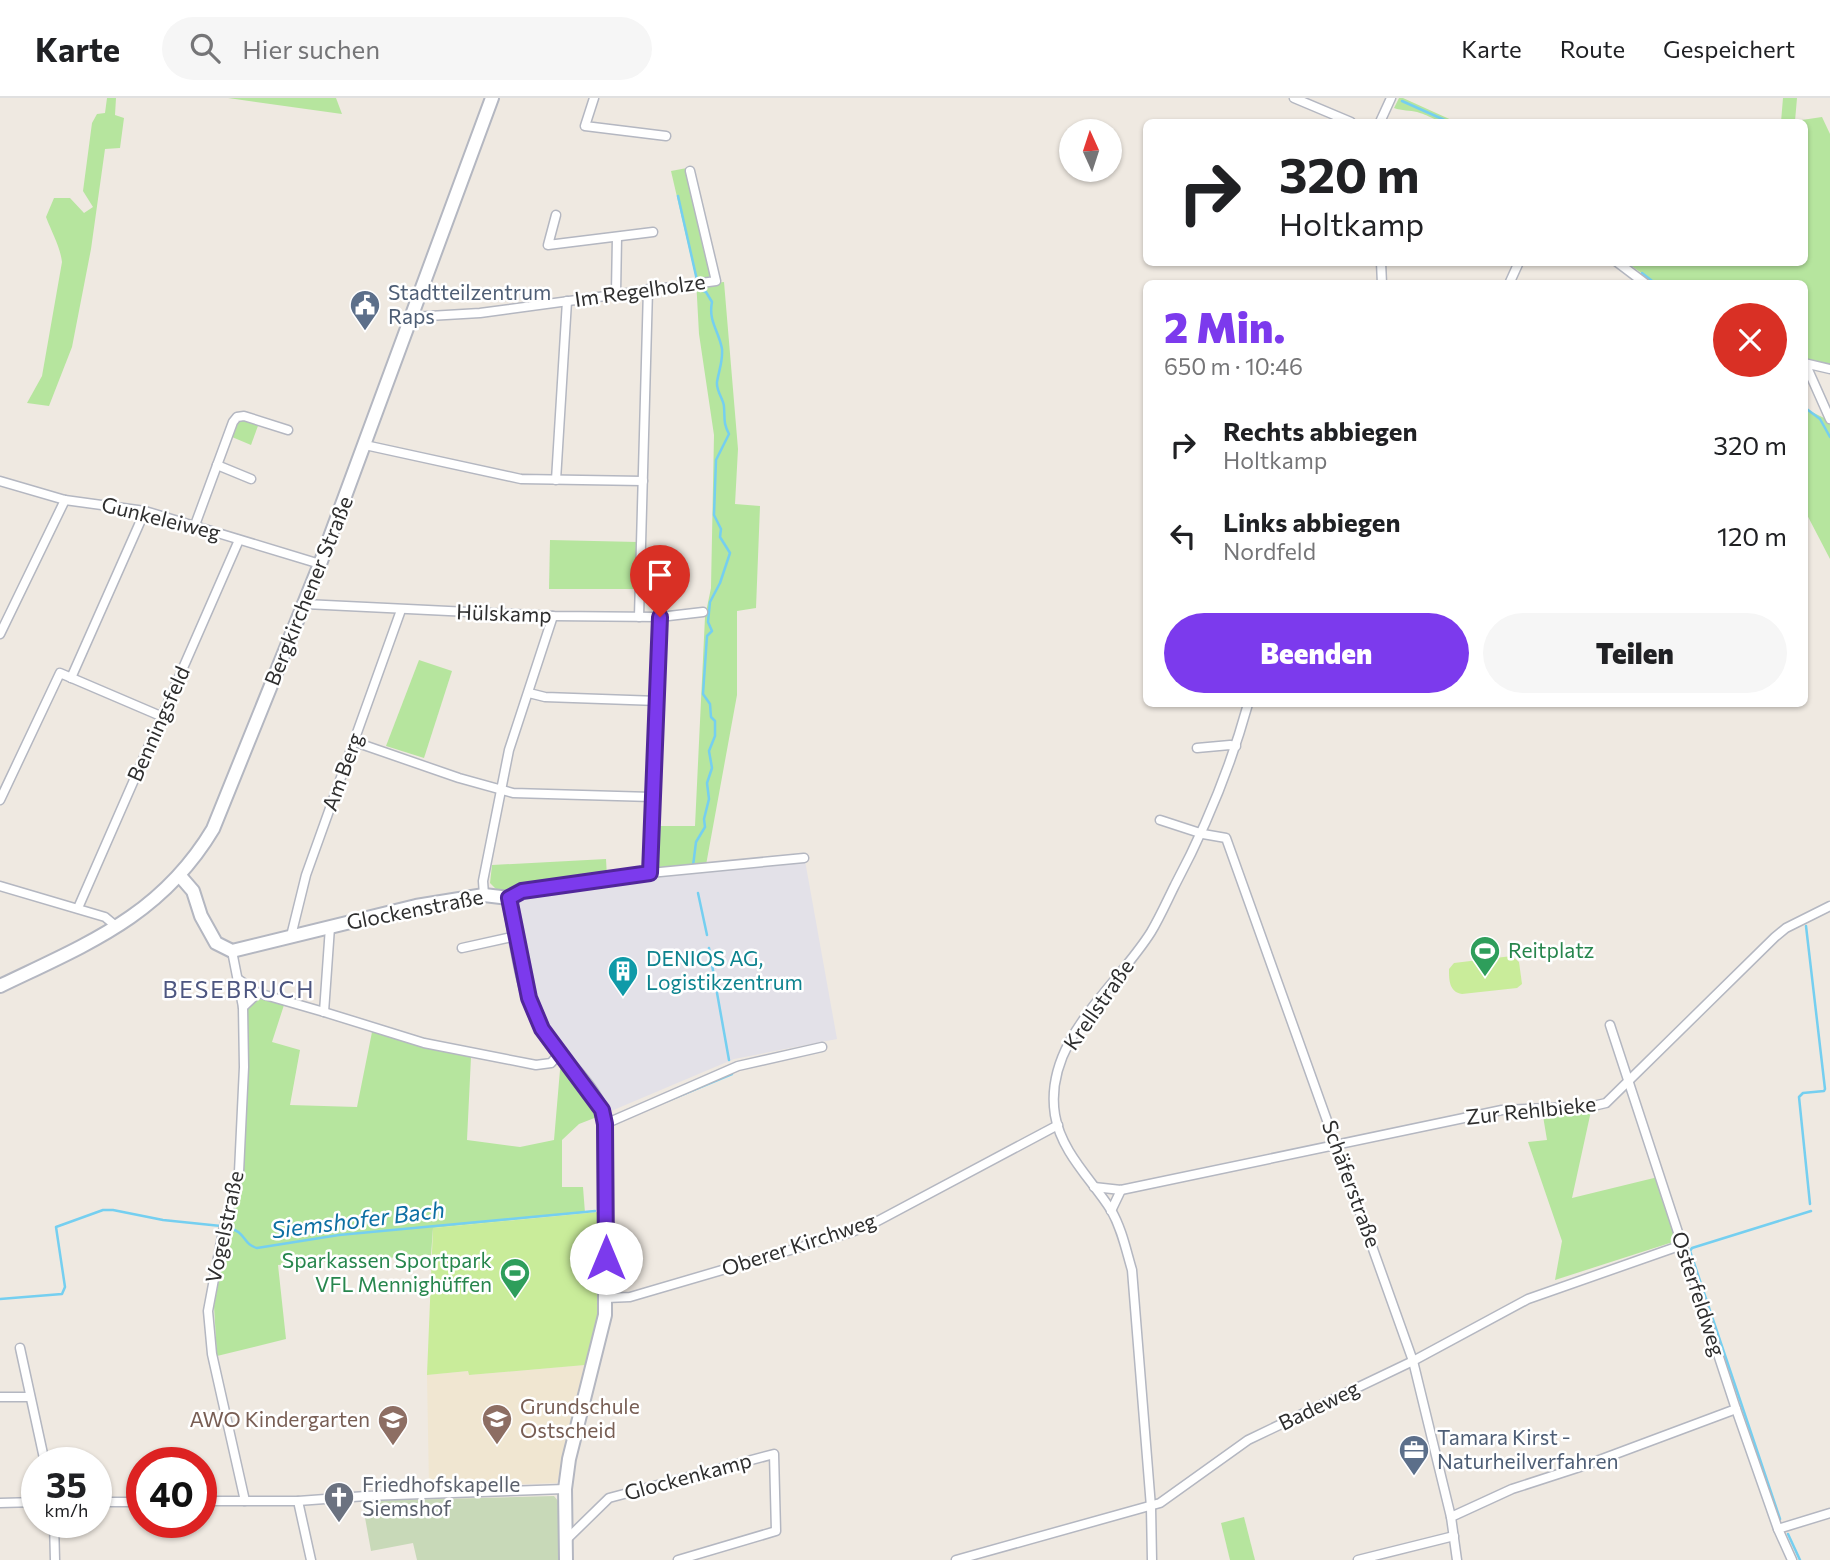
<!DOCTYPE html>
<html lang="de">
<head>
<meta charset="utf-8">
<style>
  body { margin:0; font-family:Commissioner,sans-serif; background:#f6f6f6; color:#202124; height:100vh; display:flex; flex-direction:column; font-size:26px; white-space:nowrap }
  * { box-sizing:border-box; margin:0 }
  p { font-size:23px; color:#757577 }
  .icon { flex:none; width:38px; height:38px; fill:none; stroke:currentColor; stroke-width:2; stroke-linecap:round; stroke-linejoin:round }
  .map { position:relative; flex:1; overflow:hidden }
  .drawer { position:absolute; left:1143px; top:182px; width:665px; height:427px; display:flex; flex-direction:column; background:#fff; border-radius:10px; box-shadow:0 2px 5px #0004 }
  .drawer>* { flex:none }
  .guide { position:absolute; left:1143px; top:21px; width:665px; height:147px; border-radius:10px; box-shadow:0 2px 5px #0004; background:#fff; color:#202124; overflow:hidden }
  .needle { width:46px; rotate:357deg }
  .tools { position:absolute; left:1059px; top:21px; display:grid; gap:14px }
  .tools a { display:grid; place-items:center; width:63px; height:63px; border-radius:50%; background:#fff; box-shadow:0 2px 5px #0004; font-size:35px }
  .speed { position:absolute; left:21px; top:1349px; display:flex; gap:14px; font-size:35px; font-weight:700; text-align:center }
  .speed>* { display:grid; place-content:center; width:91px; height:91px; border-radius:50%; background:#fff; box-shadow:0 2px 5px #0004; line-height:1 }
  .speed small { font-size:18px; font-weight:400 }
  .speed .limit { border:10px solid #d22; background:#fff; color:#111 }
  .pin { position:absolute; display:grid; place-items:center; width:60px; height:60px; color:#fff; margin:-72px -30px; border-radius:50% 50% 50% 0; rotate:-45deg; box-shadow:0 0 7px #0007 }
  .pin .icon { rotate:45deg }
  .me { position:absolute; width:77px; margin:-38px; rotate:0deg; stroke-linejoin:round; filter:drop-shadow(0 0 5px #0008) }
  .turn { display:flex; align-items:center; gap:24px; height:147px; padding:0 21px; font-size:32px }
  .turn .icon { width:91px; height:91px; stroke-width:2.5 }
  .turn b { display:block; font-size:49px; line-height:60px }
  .round { display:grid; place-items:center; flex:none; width:74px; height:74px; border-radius:37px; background:#f6f6f6 }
  .overview { display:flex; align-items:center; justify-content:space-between; height:119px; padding:0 21px }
  h1 { font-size:42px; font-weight:800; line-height:52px; color:#7c3aed }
  .cta { display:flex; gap:14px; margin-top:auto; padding:14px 21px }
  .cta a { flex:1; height:80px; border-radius:42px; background:#7c3aed; color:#fff; font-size:28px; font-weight:800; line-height:80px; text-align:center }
  .cta a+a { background:#f6f6f6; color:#202124 }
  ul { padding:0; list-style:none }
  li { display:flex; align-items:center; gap:21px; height:91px; padding:0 21px }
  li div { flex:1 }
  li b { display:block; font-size:26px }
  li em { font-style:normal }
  header { display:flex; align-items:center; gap:42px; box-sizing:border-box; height:98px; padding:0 35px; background:#fff; border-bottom:2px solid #e0e0e0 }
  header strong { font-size:33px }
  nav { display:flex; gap:38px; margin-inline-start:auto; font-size:24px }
  .search { width:490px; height:63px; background:#f6f6f6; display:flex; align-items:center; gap:18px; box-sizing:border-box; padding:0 24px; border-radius:38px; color:#757577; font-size:26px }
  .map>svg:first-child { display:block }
  .industrial { fill:#e3e1e8 }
  .education { fill:#f0e6d1 }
  .green { fill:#b6e59e }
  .cemetery { fill:#c8d9b8 }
  .pitch { fill:#c9ec9a }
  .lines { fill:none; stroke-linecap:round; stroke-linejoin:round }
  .stream { stroke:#75cff0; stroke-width:2.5 }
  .street-casing { stroke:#b4b7c1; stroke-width:11 }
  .secondary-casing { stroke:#b4b7c1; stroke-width:16 }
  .street { stroke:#fff; stroke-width:8 }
  .secondary { stroke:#fff; stroke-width:12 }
  .route-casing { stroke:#51269a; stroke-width:18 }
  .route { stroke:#7c3aed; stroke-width:12 }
  .labels { text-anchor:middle; stroke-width:5; stroke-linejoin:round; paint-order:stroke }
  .street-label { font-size:21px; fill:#2e2e2e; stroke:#fff }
  .service-label { font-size:21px; fill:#4e5e75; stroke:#fff; text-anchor:start }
  .leisure-label { font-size:21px; fill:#27864d; stroke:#fff; text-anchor:start }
  .culture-label { font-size:21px; fill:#0d838f; stroke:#fff; text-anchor:start }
  .education-label { font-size:21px; fill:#785e54; stroke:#fff; text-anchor:start }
  .worship-label { font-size:21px; fill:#5b616d; stroke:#fff; text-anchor:start }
  .neighbourhood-label { font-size:23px; letter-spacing:2px; fill:#4d5680; stroke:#fff }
  .water-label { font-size:23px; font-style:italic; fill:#0d6fa3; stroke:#fff }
</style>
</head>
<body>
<header>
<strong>Karte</strong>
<div class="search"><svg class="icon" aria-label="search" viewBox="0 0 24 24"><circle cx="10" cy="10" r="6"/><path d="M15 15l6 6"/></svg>Hier suchen</div>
<nav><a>Karte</a><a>Route</a><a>Gespeichert</a></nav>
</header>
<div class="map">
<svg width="1830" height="1462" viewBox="0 0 1830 1462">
  <rect width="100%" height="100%" fill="#efe9e1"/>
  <polygon class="industrial" points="804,757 837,941 734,961 597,1019 605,1013 565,962 531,901 512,794 518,790"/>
  <polygon class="education" points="585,1267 557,1385 429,1389 427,1277 468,1273 469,1277"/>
  <g class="green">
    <path d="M107,0H116L115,17L124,20L120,50L105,51L91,151L72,249L49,308L27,305L42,278L62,164C60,148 52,135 46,119L54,100H70L84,115L93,109L83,93L92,25L97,16L105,15Z"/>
    <polygon points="228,0 336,0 342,16"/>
    <path d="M1399,0H1403L1456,24C1434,25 1435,19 1417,14C1410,12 1402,13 1394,10Z"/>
    <polygon points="1783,0 1797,0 1795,23 1822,19 1830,36 1830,275 1809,269 1804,258 1804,186 1656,185 1627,165 1804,164 1804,24 1781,24"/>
    <polygon points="687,70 713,185 724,184 738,351 735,406 760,408 756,510 737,513 737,597 706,767 655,772 657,728 695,728 705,519 711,490 714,337 699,236 696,181 671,73"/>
    <polygon points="1804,310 1828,322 1830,321 1830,461 1804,411"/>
    <polygon points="244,321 259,325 251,347 232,339 237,325"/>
    <polygon points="550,442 638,444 637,491 549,491"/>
    <polygon points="419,562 452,573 424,660 386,648"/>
    <polygon points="606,761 607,779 518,790 509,795 496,791 490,785 492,767"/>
    <polygon points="240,896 284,907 272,944 300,952 290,1007 357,1009 372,934 471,959 467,1042 520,1049 554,1042 560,972 565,962 605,1012 597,1019 579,1026 562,1042 562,1089 583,1089 585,1115 433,1130 431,1157 278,1167 286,1241 217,1258 214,1208 228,1133 225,1131 236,1074 242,970"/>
    <polygon points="1542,1012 1591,1013 1572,1100 1658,1079 1676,1143 1555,1182 1562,1143 1528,1044 1547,1042"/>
    <polygon points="1244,1419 1255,1462 1230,1462 1221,1425"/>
  </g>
  <polygon class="cemetery" points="554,1398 559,1404 561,1462 417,1462 413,1445 371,1453 362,1403"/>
  <g class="pitch">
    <path d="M1512,858L1519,864L1522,886L1517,890L1462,896C1449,894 1449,882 1449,871L1454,865Z"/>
    <polygon points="598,1114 600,1210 585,1267 469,1277 468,1273 427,1277 433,1130"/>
  </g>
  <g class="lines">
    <g class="stream">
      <polyline points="1402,3 1449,24"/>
      <path d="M678,98L699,191L706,194L712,204C708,223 719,233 722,251C723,263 719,272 717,284C716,294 724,301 724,309C725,320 723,325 729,336L716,362L714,417L721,431L720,439L730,455L720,485L710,504L708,524L712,533L707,538L703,596L710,606L711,619L715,623V638L709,653L712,670L707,685L709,701L704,721L705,729L696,744L693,768"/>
      <polyline points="1628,164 1632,167"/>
      <polyline points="1642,175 1656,186"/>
      <polyline points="1804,309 1820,321 1830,339"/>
      <polyline points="698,795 707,837"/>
      <polyline points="1806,828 1825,991 1824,993 1803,995 1799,999 1810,1106"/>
      <polyline points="709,850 729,962"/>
      <polyline points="667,1003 732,976"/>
      <path d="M227,1129C247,1134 242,1146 257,1150L339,1137L595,1113"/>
      <polyline points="0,1201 62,1196 65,1189 56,1129 103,1112 113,1112 163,1122 221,1128"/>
      <polyline points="1780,1421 1690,1153 1692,1150 1811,1113"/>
      <polyline points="1788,1436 1800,1462"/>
    </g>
    <g class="street-casing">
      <g id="street">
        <polyline points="594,0 585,28 666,38"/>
        <polyline points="1294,0 1351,24"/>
        <polyline points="1380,24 1391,0"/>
        <polyline points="556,117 548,147 653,134"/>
        <polyline points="1381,164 1382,186"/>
        <polyline points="1617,164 1646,186"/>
        <polyline points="1509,186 1519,164"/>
        <polyline points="616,195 617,139"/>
        <polyline points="412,219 480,215 716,183 690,73"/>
        <polyline points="1804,265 1830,271"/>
        <polyline points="1805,265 1830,321"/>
        <polyline points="365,347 521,381 643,383"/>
        <polyline points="217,367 251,381"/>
        <polyline points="556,382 567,203"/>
        <polyline points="0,383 65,402 145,413 320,466"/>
        <polyline points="195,427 233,324 237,319 244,318 288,332"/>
        <polyline points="305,506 553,518 660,519 703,514"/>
        <polyline points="639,519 648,191"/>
        <polyline points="0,536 65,402"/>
        <polyline points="71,580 145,413"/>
        <polyline points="529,595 545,599 658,603"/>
        <polyline points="355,644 459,680 513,695 652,699"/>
        <polyline points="1197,650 1230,647 1236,648"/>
        <polyline points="0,702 60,575 163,619"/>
        <polyline points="1160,722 1203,736 1226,740 1413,1263 1451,1419 1457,1462"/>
        <polyline points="650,775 660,519"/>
        <polyline points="0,788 105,819 117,829"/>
        <polyline points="484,797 483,783 509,652 553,518"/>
        <polyline points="509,800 522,793 650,775 804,760"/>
        <polyline points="78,810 239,442"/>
        <polyline points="291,838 306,777 401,512"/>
        <polyline points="462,850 516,838"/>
        <polyline points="232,853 243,909 244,969 239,1074 223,1133 208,1213 212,1256 245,1403"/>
        <polyline points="238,881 258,895"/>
        <polyline points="243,909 258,895 324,914 424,945 536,967 551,965 559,956"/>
        <polyline points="324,914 330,829"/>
        <polyline points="1610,927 1736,1311 1778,1431 1792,1462"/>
        <polyline points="605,1026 738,968 822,949"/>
        <polyline points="1094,1089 1121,1092 1502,1012 1593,1008 1606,1005 1775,839 1786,830 1830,808"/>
        <polyline points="1111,1113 1121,1092"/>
        <polyline points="606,1200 630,1199 852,1134 874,1125 1058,1027"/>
        <polyline points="20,1250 45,1365"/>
        <polyline points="0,1299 30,1299"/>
        <polyline points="201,1403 298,1403 366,1398 565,1391"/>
        <polyline points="298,1403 311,1462"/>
        <polyline points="96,1404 142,1404"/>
        <polyline points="0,1405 37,1404"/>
        <polyline points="1451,1419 1512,1391 1586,1367 1736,1311"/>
        <polyline points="54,1424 55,1462"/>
        <polyline points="1778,1431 1830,1415"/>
        <polyline points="566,1442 609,1400 774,1356 776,1433 678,1462"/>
        <polyline points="956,1462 1160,1405 1248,1342 1413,1263 1528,1201 1682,1147"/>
        <path d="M1152,1462L1151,1409L1132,1172C1126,1152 1122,1131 1111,1112C1092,1082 1061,1054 1055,1017C1043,943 1116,890 1151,834C1160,819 1167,803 1175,787C1207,727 1230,671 1248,606"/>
        <polyline points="1358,1462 1454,1438"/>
      </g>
    </g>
    <g class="secondary-casing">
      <g id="secondary">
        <path d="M180,778L193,793L201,818L216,845L232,853L416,808L484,797L509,800C517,843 521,892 543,932C560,964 599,989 605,1026V1217L569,1361L565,1391L566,1462"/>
        <path d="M0,888C87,846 161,818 213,731L320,466L492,0"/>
      </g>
    </g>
    <use href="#street" class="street"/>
    <use href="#secondary" class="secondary"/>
  </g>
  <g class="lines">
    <g class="route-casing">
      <polyline id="route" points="606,1160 605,1026 602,1012 542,931 529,900 509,800 522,793 650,775 660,519"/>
    </g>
    <use href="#route" class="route"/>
  </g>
  <defs>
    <g id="civic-pin" transform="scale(1.575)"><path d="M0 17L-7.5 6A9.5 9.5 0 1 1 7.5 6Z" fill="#5c6f8a" stroke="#fff"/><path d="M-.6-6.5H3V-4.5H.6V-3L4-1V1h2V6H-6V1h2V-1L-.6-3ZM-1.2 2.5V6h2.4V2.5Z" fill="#fff"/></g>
    <g id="stadium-pin" transform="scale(1.575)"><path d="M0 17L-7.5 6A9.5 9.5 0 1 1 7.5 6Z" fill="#2e9e5b" stroke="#fff"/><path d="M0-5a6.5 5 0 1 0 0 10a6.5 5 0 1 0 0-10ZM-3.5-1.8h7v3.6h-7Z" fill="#fff"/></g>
    <g id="building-pin" transform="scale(1.575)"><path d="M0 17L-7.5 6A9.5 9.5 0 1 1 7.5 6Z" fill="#0f9aa8" stroke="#fff"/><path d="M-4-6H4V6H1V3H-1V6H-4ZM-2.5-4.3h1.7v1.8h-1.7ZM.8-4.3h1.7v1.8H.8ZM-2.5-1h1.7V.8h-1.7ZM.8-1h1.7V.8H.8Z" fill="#fff"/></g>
    <g id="school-pin" transform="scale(1.575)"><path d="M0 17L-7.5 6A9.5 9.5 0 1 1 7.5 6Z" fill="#8d6e63" stroke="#fff"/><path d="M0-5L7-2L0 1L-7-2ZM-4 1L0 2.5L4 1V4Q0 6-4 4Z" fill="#fff"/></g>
    <g id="office-pin" transform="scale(1.575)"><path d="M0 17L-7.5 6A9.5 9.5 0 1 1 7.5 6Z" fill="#5c6f8a" stroke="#fff"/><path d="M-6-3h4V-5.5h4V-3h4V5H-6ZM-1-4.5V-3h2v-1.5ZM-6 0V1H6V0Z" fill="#fff"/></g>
    <g id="church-pin" transform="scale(1.575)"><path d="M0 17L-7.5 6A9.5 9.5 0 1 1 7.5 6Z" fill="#6b7280" stroke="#fff"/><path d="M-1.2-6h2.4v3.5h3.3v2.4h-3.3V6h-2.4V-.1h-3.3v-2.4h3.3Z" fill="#fff"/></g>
  </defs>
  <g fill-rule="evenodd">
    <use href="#civic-pin" x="365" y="207"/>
    <use href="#stadium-pin" x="1485" y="853"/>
    <use href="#building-pin" x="623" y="873"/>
    <use href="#stadium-pin" x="515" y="1175"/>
    <use href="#school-pin" x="497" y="1321"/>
    <use href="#school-pin" x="393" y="1322"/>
    <use href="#office-pin" x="1414" y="1352"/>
    <use href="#church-pin" x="339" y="1399"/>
  </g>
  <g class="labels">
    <g class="street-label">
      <text transform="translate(640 193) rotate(-8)" y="7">Im Regelholze</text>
      <text transform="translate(161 421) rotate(14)" y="7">Gunkeleiweg</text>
      <text transform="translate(309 493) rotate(-68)" y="7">Bergkirchener Straße</text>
      <text transform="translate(504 516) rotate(2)" y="7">Hülskamp</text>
      <text transform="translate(159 626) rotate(-66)" y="7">Benningsfeld</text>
      <text transform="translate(343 674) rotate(-70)" y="7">Am Berg</text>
      <text transform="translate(415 812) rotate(-11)" y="7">Glockenstraße</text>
      <text transform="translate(1099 907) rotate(-55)" y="7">Krellstraße</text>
      <text transform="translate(1531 1013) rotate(-6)" y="7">Zur Rehlbieke</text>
      <text transform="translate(1351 1086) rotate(70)" y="7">Schäferstraße</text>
      <text transform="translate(225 1129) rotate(-78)" y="7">Vogelstraße</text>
      <text transform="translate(799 1147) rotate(-18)" y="7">Oberer Kirchweg</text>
      <text transform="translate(1698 1196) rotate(72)" y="7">Osterfeldweg</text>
      <text transform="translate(1319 1308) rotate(-26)" y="7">Badeweg</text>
      <text transform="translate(688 1379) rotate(-15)" y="7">Glockenkamp</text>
    </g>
    <g class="service-label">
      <text x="388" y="202">Stadtteilzentrum<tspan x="388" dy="24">Raps</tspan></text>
      <text x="1437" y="1347">Tamara Kirst -<tspan x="1437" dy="24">Naturheilverfahren</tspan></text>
    </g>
    <g class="leisure-label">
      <text x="1508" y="860">Reitplatz</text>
      <text x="492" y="1170" text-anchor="end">Sparkassen Sportpark<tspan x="492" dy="24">VFL Mennighüffen</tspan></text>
    </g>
    <g class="culture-label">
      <text x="646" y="868">DENIOS AG,<tspan x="646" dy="24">Logistikzentrum</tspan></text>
    </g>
    <g class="education-label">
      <text x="520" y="1316">Grundschule<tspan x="520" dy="24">Ostscheid</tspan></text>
      <text x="370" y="1329" text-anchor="end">AWO Kindergarten</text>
    </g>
    <g class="worship-label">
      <text x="362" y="1394">Friedhofskapelle<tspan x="362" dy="24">Siemshof</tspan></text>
    </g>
    <g class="neighbourhood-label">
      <text x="239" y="900">BESEBRUCH</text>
    </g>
    <g class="water-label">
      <text transform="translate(358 1122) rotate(-7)" y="8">Siemshofer Bach</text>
    </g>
  </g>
</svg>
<div class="tools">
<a><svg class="needle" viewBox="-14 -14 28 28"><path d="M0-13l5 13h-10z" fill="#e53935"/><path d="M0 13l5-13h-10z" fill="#757577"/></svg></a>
</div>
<div class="speed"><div>35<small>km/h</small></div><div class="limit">40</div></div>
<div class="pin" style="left:660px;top:519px;background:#d93025"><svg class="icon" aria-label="arrive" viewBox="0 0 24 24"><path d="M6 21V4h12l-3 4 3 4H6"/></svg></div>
<svg class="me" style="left:606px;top:1160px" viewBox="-20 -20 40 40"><circle r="19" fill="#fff"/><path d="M0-13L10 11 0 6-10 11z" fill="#7c3aed"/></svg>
<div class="guide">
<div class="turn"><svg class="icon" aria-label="right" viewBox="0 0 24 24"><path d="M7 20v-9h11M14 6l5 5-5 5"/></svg><div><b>320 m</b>Holtkamp</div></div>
</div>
<section class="drawer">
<div class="overview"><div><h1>2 Min.</h1><p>650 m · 10:46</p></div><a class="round" style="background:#d93025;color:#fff"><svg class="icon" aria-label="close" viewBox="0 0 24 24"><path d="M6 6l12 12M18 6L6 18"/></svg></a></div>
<ul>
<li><svg class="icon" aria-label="right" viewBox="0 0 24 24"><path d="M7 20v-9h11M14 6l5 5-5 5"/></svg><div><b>Rechts abbiegen</b><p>Holtkamp</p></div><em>320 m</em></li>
<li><svg class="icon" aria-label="left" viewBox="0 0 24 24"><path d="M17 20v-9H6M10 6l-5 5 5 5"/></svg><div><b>Links abbiegen</b><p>Nordfeld</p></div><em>120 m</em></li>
</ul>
<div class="cta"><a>Beenden</a><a>Teilen</a></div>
</section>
</div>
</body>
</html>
